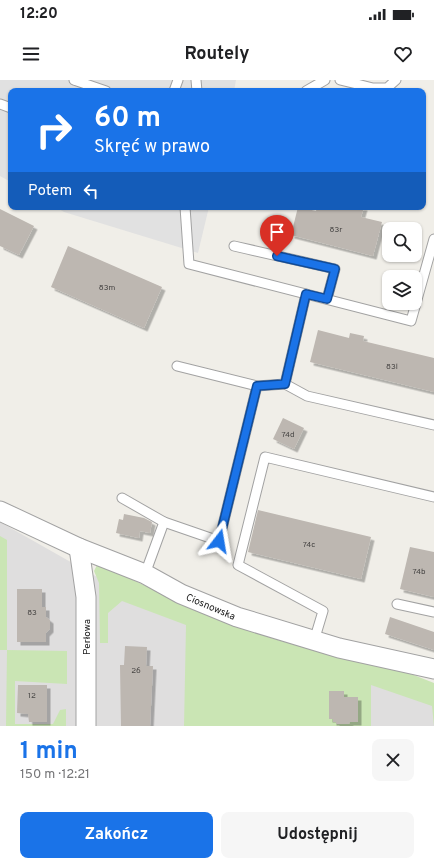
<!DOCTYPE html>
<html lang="pl">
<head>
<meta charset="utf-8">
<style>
  body { margin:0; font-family:Overpass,sans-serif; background:#f6f6f6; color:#202124; height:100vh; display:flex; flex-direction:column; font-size:15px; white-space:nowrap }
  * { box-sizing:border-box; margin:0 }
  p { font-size:13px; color:#757577 }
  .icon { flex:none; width:22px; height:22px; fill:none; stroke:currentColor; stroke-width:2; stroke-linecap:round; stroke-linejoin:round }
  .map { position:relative; height:646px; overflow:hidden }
  .drawer { display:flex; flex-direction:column; background:#fff; flex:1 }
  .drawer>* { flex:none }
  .top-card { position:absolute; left:8px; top:8px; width:418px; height:122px; border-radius:8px; box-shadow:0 1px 3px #0004; background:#1a73e8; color:#fff; overflow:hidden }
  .tools { position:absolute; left:382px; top:142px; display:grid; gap:8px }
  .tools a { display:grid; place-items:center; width:40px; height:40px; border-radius:8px; background:#fff; box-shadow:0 1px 3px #0004; font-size:20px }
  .pin { position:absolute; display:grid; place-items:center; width:34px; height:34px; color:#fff; margin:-41px -17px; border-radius:50% 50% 50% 0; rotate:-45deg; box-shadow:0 0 4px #0007 }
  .pin .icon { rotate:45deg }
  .me { position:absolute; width:44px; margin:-22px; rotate:14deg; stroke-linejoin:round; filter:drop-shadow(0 0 3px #0008) }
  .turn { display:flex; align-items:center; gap:14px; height:84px; padding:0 20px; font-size:18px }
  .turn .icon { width:52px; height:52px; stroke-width:2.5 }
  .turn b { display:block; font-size:28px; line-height:34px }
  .then { display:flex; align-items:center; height:38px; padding:0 20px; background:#0003; gap:8px; font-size:15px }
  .round { display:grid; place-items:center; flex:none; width:42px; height:42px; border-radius:8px; background:#f6f6f6 }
  .head { display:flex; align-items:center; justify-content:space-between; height:68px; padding:0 20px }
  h1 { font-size:24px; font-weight:700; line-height:30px; color:#1a73e8 }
  .cta { display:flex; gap:8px; margin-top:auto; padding:8px 20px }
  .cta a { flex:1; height:46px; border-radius:8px; background:#1a73e8; color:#fff; font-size:16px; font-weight:700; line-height:46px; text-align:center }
  .cta a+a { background:#f6f6f6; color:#202124 }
  .status { display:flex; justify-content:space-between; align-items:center; height:28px; padding:0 20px; background:#fff; direction:ltr }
  .status svg { height:11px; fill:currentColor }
  header { display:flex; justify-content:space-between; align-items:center; height:52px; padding:0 20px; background:#fff; font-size:18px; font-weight:700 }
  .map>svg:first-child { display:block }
  .residential { fill:#dfdede }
  .grass { fill:#cae5b4 }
  .parking { fill:#e1e1e1 }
  .building { fill:#bdb7b1; filter:url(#shadow) }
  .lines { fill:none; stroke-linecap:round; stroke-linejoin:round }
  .service-casing { stroke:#a2a2a2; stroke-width:11 }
  .minor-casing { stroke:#a2a2a2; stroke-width:21 }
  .service { stroke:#fff; stroke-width:9 }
  .minor { stroke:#fff; stroke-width:19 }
  .route-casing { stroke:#114b97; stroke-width:10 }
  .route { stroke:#1a73e8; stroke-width:7 }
  .labels { text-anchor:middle; stroke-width:3.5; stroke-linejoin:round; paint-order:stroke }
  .number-label { font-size:8px; fill:#484645 }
  .street-label { font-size:10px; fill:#212121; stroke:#fff }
</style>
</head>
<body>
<div class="status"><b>12:20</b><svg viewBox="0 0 49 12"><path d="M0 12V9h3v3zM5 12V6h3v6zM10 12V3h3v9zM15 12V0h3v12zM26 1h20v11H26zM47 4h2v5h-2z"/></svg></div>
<header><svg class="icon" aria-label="menu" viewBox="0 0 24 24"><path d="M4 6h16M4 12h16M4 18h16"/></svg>Routely<svg class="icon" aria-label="heart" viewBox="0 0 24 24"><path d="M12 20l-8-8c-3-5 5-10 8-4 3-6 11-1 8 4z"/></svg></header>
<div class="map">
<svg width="434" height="646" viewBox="0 0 434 646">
  <defs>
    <filter id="shadow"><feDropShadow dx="3.5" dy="3.5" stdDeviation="0" flood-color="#0004"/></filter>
  </defs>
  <rect width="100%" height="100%" fill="#f0eee8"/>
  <polygon class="residential" points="0,442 136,519 434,620 434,646 0,646"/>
  <g class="grass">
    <polygon points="0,456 7,460 7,570 67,571 67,604 15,601 15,644 53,644 60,630 66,629 66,646 6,646 7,570 0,570"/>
    <polygon points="97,485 112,490 198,531 271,558 337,577 406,592 434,603 434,646 432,626 371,605 371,646 184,646 186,545 122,521 108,533 108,563 100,563 99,503 94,491"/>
  </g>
  <g class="parking">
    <polygon points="0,0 236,0 234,11 11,11 11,102 0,96"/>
    <polygon points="56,127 209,127 198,173 64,132"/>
  </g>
  <g class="building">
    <polygon points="298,127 316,131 317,127 364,127 361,137 382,142 373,176 291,155"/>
    <polygon points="0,129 34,146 19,175 0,166"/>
    <polygon points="68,166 162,207 144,248 51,207"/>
    <polygon points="318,250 349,258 350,253 364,256 363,261 434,278 434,312 310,282"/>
    <polygon points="283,338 304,348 294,369 273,359"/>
    <polygon points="258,430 371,457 361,499 248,472"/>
    <polygon points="124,434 144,438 152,442 150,453 140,451 139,458 116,453 119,439 123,440"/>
    <polygon points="410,467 434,472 434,517 400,509"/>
    <polygon points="17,509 42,509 42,527 46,527 46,537 50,540 50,549 46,553 46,562 17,562"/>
    <polygon points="390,537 434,552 434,570 385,554"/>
    <polygon points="125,566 147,567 146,586 153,586 150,646 121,646 120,585 124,585"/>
    <polygon points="18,605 47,605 47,642 29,642 28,634 17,633"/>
    <polygon points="329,611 344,611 344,617 358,617 358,642 350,642 349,644 336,644 336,642 333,642 333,639 329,639"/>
  </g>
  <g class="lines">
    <g class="service-casing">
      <g id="service">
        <polyline points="74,0 106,11"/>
        <polyline points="196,0 197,11"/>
        <polyline points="340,0 373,8 387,8 396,0"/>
        <polyline points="174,11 178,0"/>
        <polyline points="306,11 325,0"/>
        <polyline points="0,24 11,28"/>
        <polyline points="185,127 189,184 411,241 434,159"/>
        <polyline points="234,166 335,189 327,219"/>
        <polyline points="285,304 306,214"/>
        <polyline points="257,306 285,304 307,316 434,345"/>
        <polyline points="122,418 164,442 145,494"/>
        <polyline points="164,442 219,461 257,306 177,286"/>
        <polyline points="397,524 434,532"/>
        <polyline points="314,561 323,531 238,485 265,377 434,417"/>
      </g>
    </g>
    <g class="minor-casing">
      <g id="minor">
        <polyline points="0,431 79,468 145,494 181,514 237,537 339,568 434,589"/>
        <polyline points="79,468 86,517 86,646"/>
      </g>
    </g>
    <use href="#service" class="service"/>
    <use href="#minor" class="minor"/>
  </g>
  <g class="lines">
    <g class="route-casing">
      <polyline id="route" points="219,461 257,306 285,304 306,214 327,219 335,189 277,176"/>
    </g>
    <use href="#route" class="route"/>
  </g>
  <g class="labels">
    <g class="number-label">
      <text x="336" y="152">83r</text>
      <text x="107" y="210">83m</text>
      <text x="392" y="289">83l</text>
      <text x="288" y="357">74d</text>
      <text x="309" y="467">74c</text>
      <text x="419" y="494">74b</text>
      <text x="32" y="535">83</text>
      <text x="136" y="593">26</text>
      <text x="32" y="618">12</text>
    </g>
    <g class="street-label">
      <text transform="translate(211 526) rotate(23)" y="4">Ciosnowska</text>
      <text transform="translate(86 557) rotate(-90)" y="4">Perłowa</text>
    </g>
  </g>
</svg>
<div class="tools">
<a><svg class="icon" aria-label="search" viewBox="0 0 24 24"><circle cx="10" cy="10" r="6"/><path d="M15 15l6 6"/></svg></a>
<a><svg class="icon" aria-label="layers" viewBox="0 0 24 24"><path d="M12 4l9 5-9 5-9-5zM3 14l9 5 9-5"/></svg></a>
</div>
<div class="pin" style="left:277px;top:176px;background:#d93025"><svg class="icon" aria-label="arrive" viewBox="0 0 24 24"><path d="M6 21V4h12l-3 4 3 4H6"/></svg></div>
<svg class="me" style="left:219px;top:461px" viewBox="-20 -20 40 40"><path d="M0-17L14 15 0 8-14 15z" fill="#1a73e8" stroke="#fff" stroke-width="4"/></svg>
<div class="top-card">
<div class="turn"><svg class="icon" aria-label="right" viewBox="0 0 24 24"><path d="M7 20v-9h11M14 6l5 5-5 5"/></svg><div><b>60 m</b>Skręć w prawo</div></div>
<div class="then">Potem<svg class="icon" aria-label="left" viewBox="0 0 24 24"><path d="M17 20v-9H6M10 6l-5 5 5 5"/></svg></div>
</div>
</div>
<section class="drawer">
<div class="head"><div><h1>1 min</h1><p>150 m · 12:21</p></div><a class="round"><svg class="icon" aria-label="close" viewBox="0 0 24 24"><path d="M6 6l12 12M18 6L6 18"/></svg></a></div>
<div class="cta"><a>Zakończ</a><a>Udostępnij</a></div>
</section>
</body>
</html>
